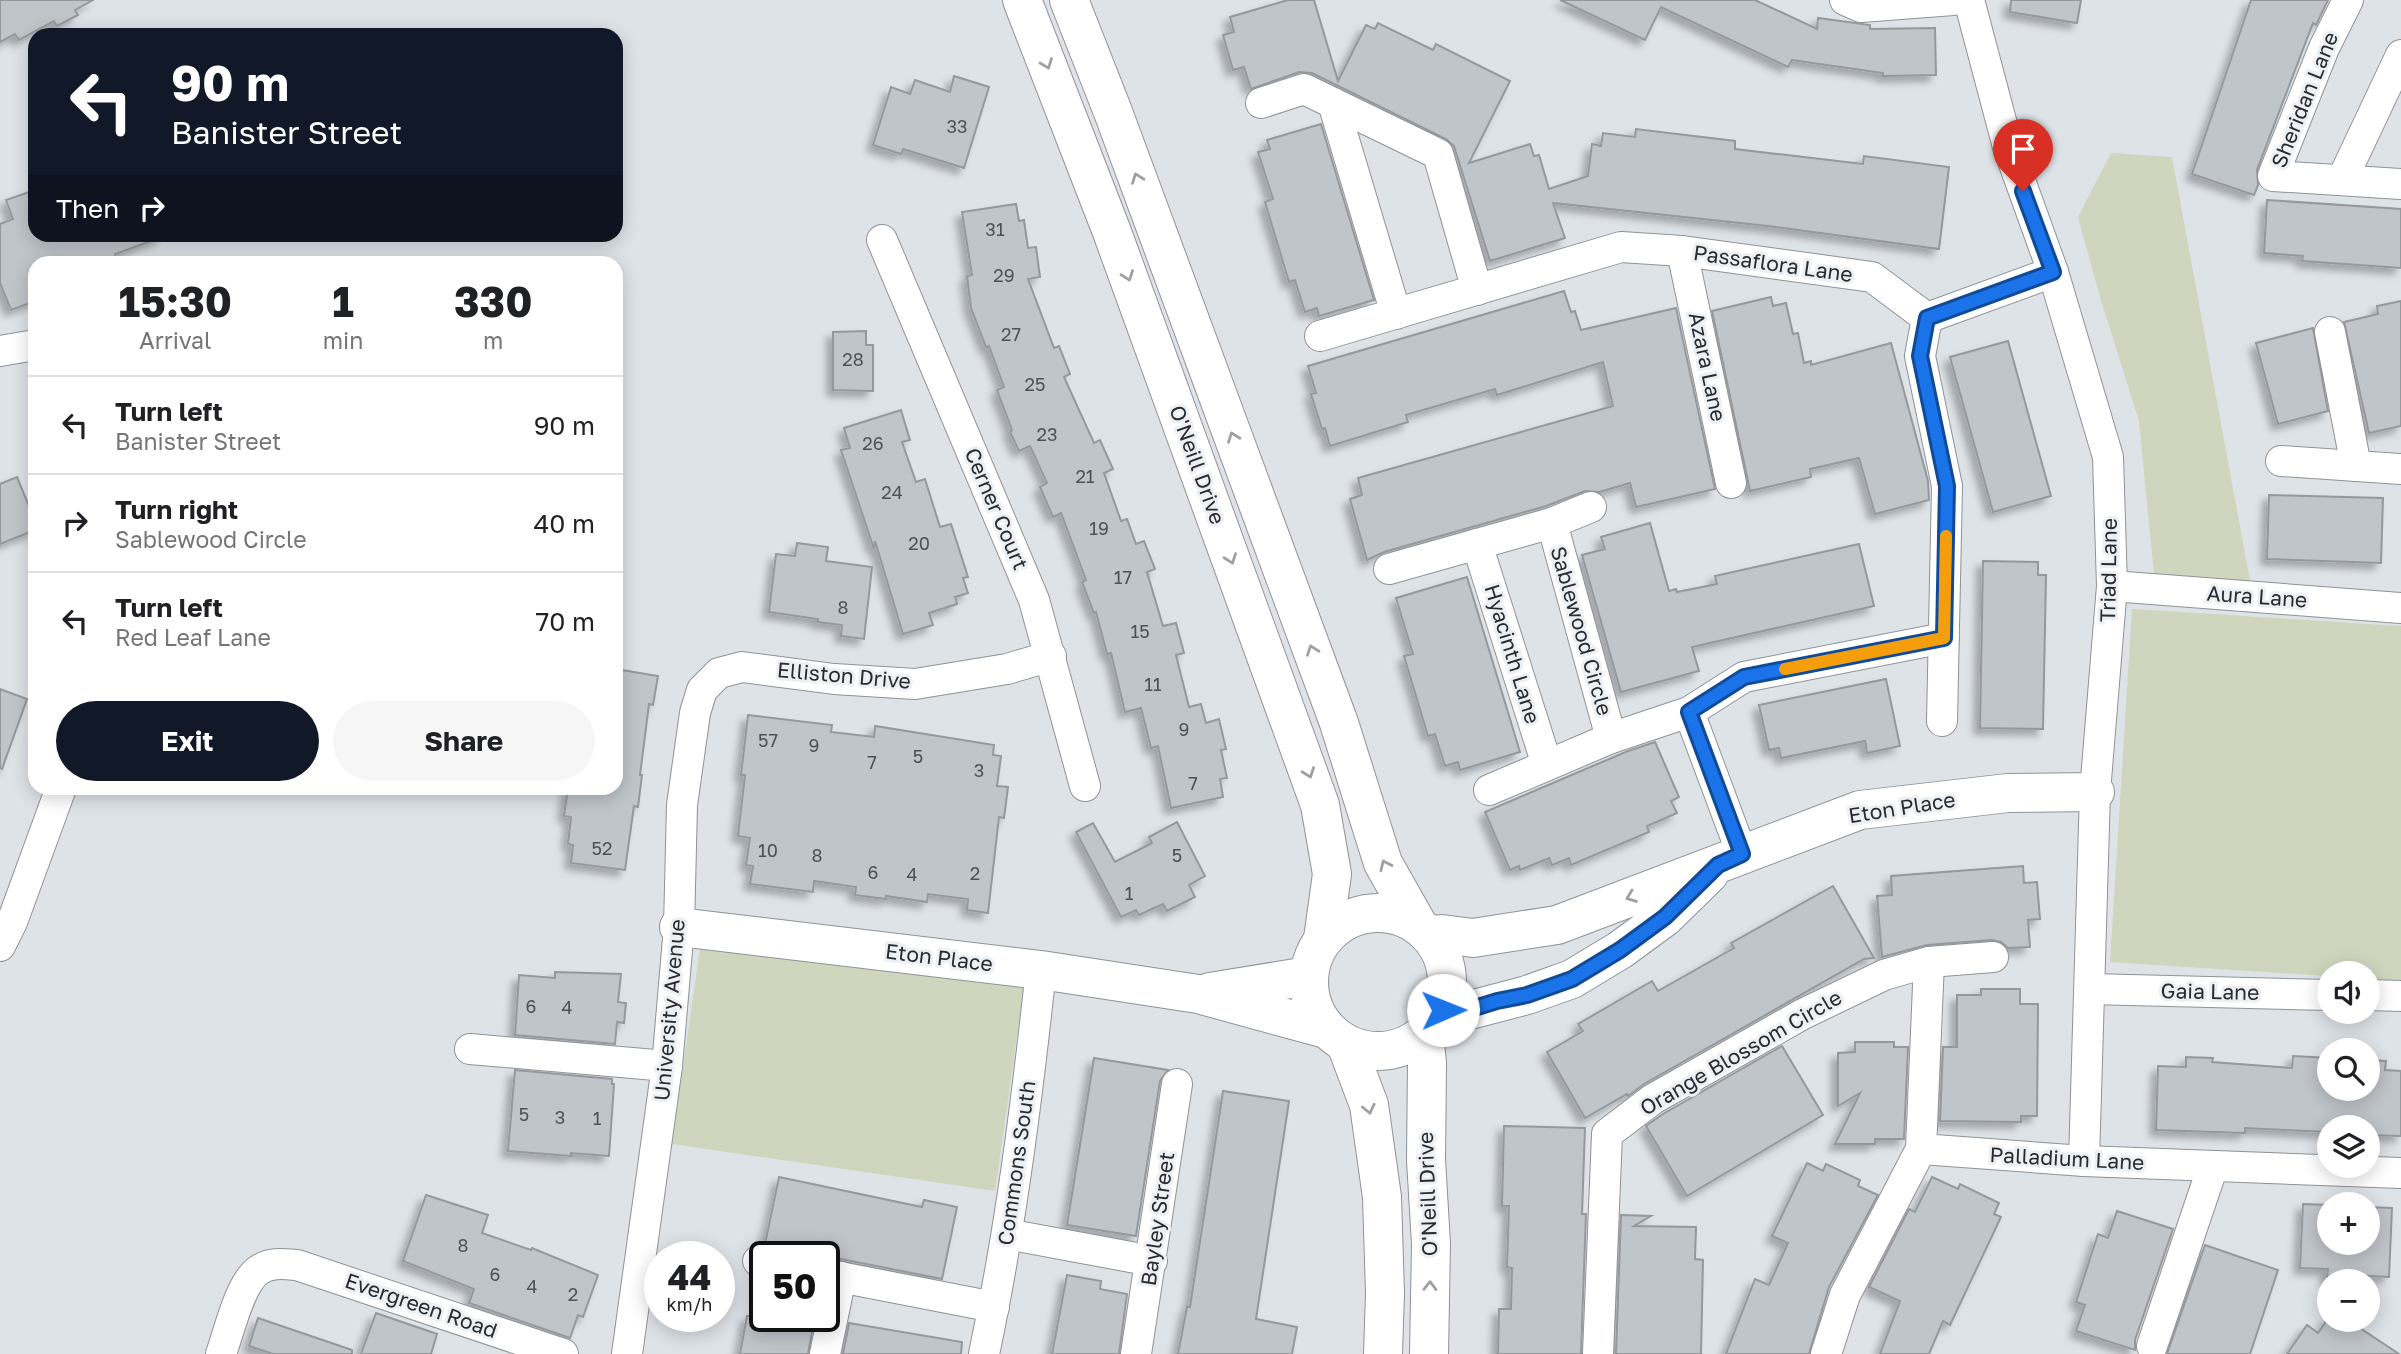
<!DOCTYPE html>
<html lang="en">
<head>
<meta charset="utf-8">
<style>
  body { margin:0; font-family:"Golos Text",sans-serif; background:#f6f6f6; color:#202124; height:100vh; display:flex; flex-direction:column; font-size:26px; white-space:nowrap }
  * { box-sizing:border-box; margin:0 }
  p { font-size:23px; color:#757577 }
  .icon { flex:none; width:38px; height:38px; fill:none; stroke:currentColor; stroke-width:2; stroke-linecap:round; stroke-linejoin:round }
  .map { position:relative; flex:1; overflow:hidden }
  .panel { position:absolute; left:28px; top:256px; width:595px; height:539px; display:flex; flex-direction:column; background:#fff; border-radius:21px; box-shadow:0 4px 18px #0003 }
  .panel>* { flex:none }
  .banner { position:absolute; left:28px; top:28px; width:595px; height:214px; border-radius:21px; box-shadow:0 4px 18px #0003; background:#111827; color:#fff; overflow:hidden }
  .controls { position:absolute; left:2317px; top:961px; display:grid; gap:14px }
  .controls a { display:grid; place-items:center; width:63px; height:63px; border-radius:50%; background:#fff; box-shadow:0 4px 18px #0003; font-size:35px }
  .speed { position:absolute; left:644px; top:1241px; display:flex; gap:14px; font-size:35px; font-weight:700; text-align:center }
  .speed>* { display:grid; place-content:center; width:91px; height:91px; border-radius:50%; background:#fff; box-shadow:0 4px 18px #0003; line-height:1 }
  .speed small { font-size:18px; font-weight:400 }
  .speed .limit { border:4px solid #111; border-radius:10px; background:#fff; color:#111 }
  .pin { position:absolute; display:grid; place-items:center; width:60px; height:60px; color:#fff; margin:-72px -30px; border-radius:50% 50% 50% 0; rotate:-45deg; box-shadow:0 0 7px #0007 }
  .pin .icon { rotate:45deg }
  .me { position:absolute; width:77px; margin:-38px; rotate:89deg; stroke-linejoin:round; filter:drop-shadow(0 0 5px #0008) }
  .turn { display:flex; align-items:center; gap:24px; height:147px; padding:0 28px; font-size:32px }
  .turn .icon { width:91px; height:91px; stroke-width:2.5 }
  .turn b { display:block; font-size:49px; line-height:60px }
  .then { display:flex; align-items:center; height:66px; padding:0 28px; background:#0003; gap:14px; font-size:26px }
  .eta { display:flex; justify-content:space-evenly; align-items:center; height:119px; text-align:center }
  .eta b { font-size:42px; font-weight:700; line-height:49px }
  .cta { display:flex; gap:14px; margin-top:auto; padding:14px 28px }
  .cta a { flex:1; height:80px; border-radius:42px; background:#111827; color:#fff; font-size:28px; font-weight:700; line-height:80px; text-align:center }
  .cta a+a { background:#f6f6f6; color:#202124 }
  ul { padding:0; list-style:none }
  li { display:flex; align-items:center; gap:21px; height:98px; padding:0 28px; border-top:2px solid #e0e0e0 }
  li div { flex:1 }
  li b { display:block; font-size:26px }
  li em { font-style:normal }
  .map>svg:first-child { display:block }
  .green { fill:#d0d5be }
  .building { fill:#c0c5ca; stroke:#94999d; stroke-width:2; filter:url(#shadow) }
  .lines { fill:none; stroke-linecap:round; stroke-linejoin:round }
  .minor-casing { stroke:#8e9397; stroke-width:32 }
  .tertiary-casing { stroke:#8e9397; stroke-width:40 }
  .secondary-casing { stroke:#8e9397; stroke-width:40 }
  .minor { stroke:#fff; stroke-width:30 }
  .tertiary { stroke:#fff; stroke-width:38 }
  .secondary { stroke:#fff; stroke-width:38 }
  .oneway { stroke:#9fa0a0 }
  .route-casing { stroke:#114b97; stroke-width:18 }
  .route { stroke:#1a73e8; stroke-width:12 }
  .slow { stroke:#f59e0b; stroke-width:12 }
  .labels { text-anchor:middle; stroke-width:6; stroke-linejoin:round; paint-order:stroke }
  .number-label { font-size:18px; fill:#4f5254 }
  .street-label { font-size:21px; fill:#292b2d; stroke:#ebf0f5 }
</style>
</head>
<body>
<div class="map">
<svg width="2401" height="1354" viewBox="0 0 2401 1354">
  <defs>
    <filter id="shadow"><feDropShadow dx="-6" dy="6" stdDeviation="3.5" flood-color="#0004"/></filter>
  </defs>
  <rect width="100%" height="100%" fill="#dee3e8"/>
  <g class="green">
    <polygon points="2111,153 2172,157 2250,581 2198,579 2154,574 2139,421 2100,297 2078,217"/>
    <polygon points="2132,609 2401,626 2401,981 2368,979 2368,973 2329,973 2329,976 2110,962"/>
    <polygon points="701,941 1024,987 995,1191 672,1144"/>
  </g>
  <g class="building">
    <polygon points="0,0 93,0 75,10 78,15 57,26 54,21 19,40 15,34 0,42"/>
    <polygon points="1288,0 1314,0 1338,81 1366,25 1375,29 1378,23 1433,50 1436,44 1510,81 1469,163 1530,144 1534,156 1539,155 1549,189 1588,176 1592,144 1601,146 1603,133 1635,137 1636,129 1735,141 1735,149 1863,164 1864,156 1949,167 1939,249 1768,226 1553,203 1565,238 1490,261 1454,146 1446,139 1312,73 1299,72 1251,89 1244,67 1233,70 1223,35 1234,32 1230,17"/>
    <polygon points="1560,0 1755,0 1817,29 1818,18 1870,25 1870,29 1935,28 1936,75 1883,76 1883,73 1792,60 1788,67 1661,7 1645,40"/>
    <polygon points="2011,0 2081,0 2077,23 2010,12"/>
    <polygon points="2251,0 2328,0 2316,25 2313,23 2257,170 2258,185 2254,195 2192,174"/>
    <polygon points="954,76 989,87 964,168 903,149 901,154 873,145 891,87 910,94 915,80 950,92"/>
    <polygon points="1321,124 1374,300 1319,316 1317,308 1305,312 1295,280 1289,282 1265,202 1273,199 1258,152 1270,149 1267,140"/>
    <polygon points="35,190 35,234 162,234 162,237 115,254 118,262 35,262 35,301 11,310 0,283 0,224 13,219 6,200"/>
    <polygon points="2267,200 2401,209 2401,268 2302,261 2303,256 2264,253"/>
    <polygon points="1016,204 1019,221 1024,220 1028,248 1036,247 1040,277 1028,279 1054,348 1059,346 1070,374 1064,377 1094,443 1100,440 1113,469 1104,473 1121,521 1127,519 1136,544 1144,541 1155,569 1147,572 1163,626 1176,623 1184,653 1176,655 1189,707 1201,704 1206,723 1219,719 1226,749 1221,750 1227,778 1220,779 1223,797 1171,808 1158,746 1151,748 1141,708 1125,712 1111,653 1107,654 1096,612 1094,613 1082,582 1086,580 1061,513 1053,517 1040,487 1047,483 1030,446 1019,451 1010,432 1012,430 997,390 1004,387 989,346 986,347 971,308 967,276 972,275 962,212"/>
    <polygon points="1564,291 1571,312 1575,311 1581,330 1676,308 1715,489 1636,507 1630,483 1599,492 1585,491 1546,506 1384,552 1367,560 1350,499 1362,495 1358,478 1613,406 1603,362 1497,395 1495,389 1406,415 1408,422 1330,446 1325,428 1322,429 1311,394 1316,393 1308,366"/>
    <polygon points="1771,297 1773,306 1786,303 1793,334 1798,333 1804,363 1811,361 1811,365 1891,343 1928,481 1929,500 1875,514 1859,458 1810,469 1811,477 1750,491 1712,311"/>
    <polygon points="2401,301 2401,426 2369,433 2344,322 2378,314 2377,306"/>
    <polygon points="2313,328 2328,411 2278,424 2256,343"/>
    <polygon points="866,331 866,345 873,345 873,391 833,390 833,332"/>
    <polygon points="2008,341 2051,496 1993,512 1950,357"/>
    <polygon points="901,410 910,440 902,442 916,482 925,479 940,527 951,524 968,577 963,578 968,593 955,597 957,604 929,613 933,625 903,634 875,541 874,549 841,450 850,448 844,428"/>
    <polygon points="17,477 35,521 35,530 0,544 0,484"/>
    <polygon points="2269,495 2383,498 2381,563 2267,559"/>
    <polygon points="1650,523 1669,591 1676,589 1677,592 1717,584 1715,576 1859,544 1874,606 1692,647 1699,671 1621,692 1582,555 1605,549 1601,537"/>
    <polygon points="797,543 828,547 826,561 872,567 864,639 841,636 842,625 818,622 818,619 769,612 776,554 795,556"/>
    <polygon points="1983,561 2038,562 2038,575 2046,575 2043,729 1980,728"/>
    <polygon points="1467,577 1520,752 1460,770 1458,762 1445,766 1435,734 1428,736 1404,656 1413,654 1396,598"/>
    <polygon points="616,669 658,676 653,705 649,704 640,775 642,775 638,807 634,806 625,870 571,863 573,845 568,844 571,817 564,816 568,788 616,788"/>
    <polygon points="1886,679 1900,746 1867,753 1865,741 1781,758 1779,748 1769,750 1759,705"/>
    <polygon points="0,689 27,699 2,769 0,768"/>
    <polygon points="748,715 832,725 831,732 874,737 875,726 994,745 993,755 1001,756 997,786 1008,787 1004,818 999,817 988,913 967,910 968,899 928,894 927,902 886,896 886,899 855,895 856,887 814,881 813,892 750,884 753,866 746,865 750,838 738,836 745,775 741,775"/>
    <polygon points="1655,742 1679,797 1671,801 1677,813 1647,826 1649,832 1571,865 1569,858 1552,865 1549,858 1520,870 1519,866 1510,870 1485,812 1628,751"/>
    <polygon points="1177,822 1205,876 1189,885 1195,897 1167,911 1163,904 1139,915 1136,910 1121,917 1076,832 1093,823 1115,862 1152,843 1149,837"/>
    <polygon points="2023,866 2024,883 2037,882 2040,919 2028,920 2030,947 2008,948 2001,942 1992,940 1927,945 1882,957 1877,896 1892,895 1891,876"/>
    <polygon points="1833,886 1874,958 1864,959 1644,1084 1628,1096 1627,1094 1585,1118 1547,1052 1583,1031 1578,1024 1652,981 1658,991 1734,948 1731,943"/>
    <polygon points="555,972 621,974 618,1002 626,1003 624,1023 617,1022 615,1044 515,1035 519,975 555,978"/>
    <polygon points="1981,989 2020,989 2020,1004 2038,1004 2037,1116 2021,1116 2021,1122 1940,1121 1943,1047 1957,1047 1957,995 1981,995"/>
    <polygon points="1855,1042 1894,1042 1894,1047 1908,1047 1904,1139 1875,1139 1875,1144 1835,1144 1860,1093 1838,1106 1838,1053 1855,1052"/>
    <polygon points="1782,1046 1823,1115 1687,1196 1646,1126 1663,1114"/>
    <polygon points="2293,1056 2329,1058 2329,1088 2368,1088 2368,1060 2386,1061 2385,1070 2401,1071 2401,1136 2368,1135 2368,1127 2329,1127 2329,1132 2245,1128 2245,1133 2156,1130 2158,1066 2186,1067 2186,1057 2213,1058 2212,1062 2292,1068"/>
    <polygon points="1094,1058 1168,1070 1160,1081 1136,1236 1067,1225"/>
    <polygon points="515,1070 612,1079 612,1084 614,1084 609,1156 571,1153 571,1156 508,1151"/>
    <polygon points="1223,1091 1289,1101 1256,1319 1297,1327 1292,1354 1178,1354 1187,1307 1190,1307"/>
    <polygon points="1504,1126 1585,1128 1582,1214 1586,1214 1581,1354 1498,1354 1499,1309 1511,1309 1512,1268 1507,1267 1509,1206 1502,1206"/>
    <polygon points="1807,1163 1823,1171 1826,1164 1860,1180 1858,1186 1878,1195 1829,1287 1809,1354 1726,1354 1755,1279 1769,1285 1788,1243 1772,1236"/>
    <polygon points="779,1177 922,1207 924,1200 957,1207 942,1279 765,1244"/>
    <polygon points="1932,1177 1958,1189 1960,1184 1999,1203 1994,1214 2001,1217 1950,1325 1943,1321 1929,1354 1880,1354 1900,1301 1869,1287 1909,1209 1915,1212"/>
    <polygon points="426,1195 488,1215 482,1233 531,1250 532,1248 598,1275 583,1317 578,1315 570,1338 469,1303 474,1289 403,1261"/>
    <polygon points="2303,1204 2329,1205 2329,1242 2368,1242 2368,1207 2392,1208 2389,1277 2353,1275 2353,1281 2327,1279 2328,1269 2300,1268"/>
    <polygon points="2117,1211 2173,1229 2135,1340 2135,1350 2076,1331 2085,1305 2076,1302 2098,1234 2108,1238"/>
    <polygon points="1621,1215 1651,1216 1634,1226 1696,1227 1695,1259 1703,1260 1701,1354 1616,1354"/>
    <polygon points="2205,1245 2278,1270 2250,1354 2167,1354"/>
    <polygon points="1067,1275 1101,1281 1100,1289 1127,1294 1119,1354 1052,1354"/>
    <polygon points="376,1313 437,1334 431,1354 361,1354"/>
    <polygon points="747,1316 815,1316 808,1354 740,1354"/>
    <polygon points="2329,1317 2329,1320 2348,1320 2399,1354 2287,1354 2307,1325 2318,1333"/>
    <polygon points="258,1318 352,1350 352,1354 273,1354 249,1346"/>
    <polygon points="849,1323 962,1342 961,1354 843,1354"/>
  </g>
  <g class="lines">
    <g class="minor-casing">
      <g id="minor">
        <polyline points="1845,0 1861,7 1953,0"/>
        <polyline points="1969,0 2008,147 2053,272 2108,457 2112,586 2095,792 2084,1161"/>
        <polyline points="2348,0 2324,48 2273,176 2401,184"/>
        <polyline points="1261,103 1304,89 1438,154 1477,290"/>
        <polyline points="1333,103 1396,314"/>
        <polyline points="2342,180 2401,55"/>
        <polyline points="882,240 1034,600 1085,786"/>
        <polyline points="1682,251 1731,483"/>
        <polyline points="1927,318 1920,356 1947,486 1942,721"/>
        <polyline points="1927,318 2053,272"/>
        <polyline points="2330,332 2356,466"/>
        <polyline points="1320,336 1621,247 1682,251 1872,277 1927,318"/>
        <polyline points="0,351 35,345"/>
        <polyline points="2281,461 2401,469"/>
        <polyline points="1552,523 1611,738"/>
        <polyline points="1477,544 1547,765"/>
        <polyline points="1389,569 1552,523 1591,507"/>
        <polyline points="2112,586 2401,608"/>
        <polyline points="1689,712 1742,854"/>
        <polyline points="1489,790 1611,738 1689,712 1744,677 1944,638"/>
        <polyline points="0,946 12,922 61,788"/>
        <polyline points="2090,989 2329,995"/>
        <polyline points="2368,995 2401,996"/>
        <polyline points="470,1049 667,1066"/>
        <polyline points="1921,1149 2084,1161 2401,1173"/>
        <polyline points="1007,1234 1152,1261"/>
        <polyline points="758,1261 765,1262"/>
        <polyline points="824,1274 994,1307"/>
        <polyline points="2152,1346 2213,1166"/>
        <path d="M221,1354C229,1332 240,1282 259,1270C270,1262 284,1264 297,1265L563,1354"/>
        <polyline points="627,1354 667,1066 679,927 682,805 695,713 702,690 719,673 742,667 834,679 915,684 1007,669 1051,656"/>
        <polyline points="825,1354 841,1277"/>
        <path d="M984,1354C1011,1227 1027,1099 1041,970"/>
        <polyline points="1136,1354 1177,1084"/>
        <polyline points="1598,1354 1607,1134 1653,1099 1803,1014 1884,975 1929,962 1993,957"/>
        <polyline points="1826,1354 1845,1295 1921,1149 1929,962"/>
      </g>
    </g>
    <g class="tertiary-casing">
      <g id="tertiary">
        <polyline points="679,927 1041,970 1198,994 1326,1029"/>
        <polyline points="1431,936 1442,934 1473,938 1557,925 1860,810 2008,793 2095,792"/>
        <polyline points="1210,992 1308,976"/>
        <polyline points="1440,1014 1455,1014 1527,995 1572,979 1620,950 1665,917 1709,874"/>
      </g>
    </g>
    <g class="secondary-casing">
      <g id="secondary">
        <polyline points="1022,0 1112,232 1320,805 1332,874 1323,939"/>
        <polyline points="1069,0 1113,112 1339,723 1383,863 1418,925"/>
        <circle cx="1378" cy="982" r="69"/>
        <polyline points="1424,1034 1427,1063 1426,1160 1431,1244 1429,1354"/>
        <polyline points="1346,1044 1369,1105 1382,1197 1385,1293 1383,1354"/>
      </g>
    </g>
    <use href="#minor" class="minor"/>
    <use href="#tertiary" class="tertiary"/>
    <use href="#secondary" class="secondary"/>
  </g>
  <defs><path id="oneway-chevron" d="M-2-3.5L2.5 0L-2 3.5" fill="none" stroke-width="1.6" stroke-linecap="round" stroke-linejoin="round" transform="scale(1.75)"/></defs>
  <g class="oneway">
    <use href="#oneway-chevron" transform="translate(1047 64) rotate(69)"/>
    <use href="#oneway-chevron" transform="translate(1137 178) rotate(-110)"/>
    <use href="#oneway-chevron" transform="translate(1128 276) rotate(70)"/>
    <use href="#oneway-chevron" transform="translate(1233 437) rotate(-110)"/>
    <use href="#oneway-chevron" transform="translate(1231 559) rotate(70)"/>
    <use href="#oneway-chevron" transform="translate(1312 650) rotate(-110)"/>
    <use href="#oneway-chevron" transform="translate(1309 773) rotate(70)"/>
    <use href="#oneway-chevron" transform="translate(1385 865) rotate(-115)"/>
    <use href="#oneway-chevron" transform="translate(1631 897) rotate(159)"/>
    <use href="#oneway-chevron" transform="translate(1369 1109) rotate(77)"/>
    <use href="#oneway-chevron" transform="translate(1430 1286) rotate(-89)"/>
  </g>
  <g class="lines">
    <g class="route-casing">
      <polyline id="route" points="1443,1010 1440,1014 1455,1014 1497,1001 1527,995 1572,979 1620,950 1665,917 1718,865 1742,854 1689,712 1744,677 1944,638 1947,486 1920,356 1927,318 2053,272 2023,191"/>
    </g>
    <use href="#route" class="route"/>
    <polyline class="slow" points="1785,669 1944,638 1946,536"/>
  </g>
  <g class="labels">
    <g class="number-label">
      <text x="957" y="133">33</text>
      <text x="995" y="236">31</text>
      <text x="1004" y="282">29</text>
      <text x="1011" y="341">27</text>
      <text x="853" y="366">28</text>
      <text x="1035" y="391">25</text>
      <text x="1047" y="441">23</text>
      <text x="873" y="450">26</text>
      <text x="1085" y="483">21</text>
      <text x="892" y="499">24</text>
      <text x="1099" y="535">19</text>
      <text x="919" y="550">20</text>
      <text x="1123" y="584">17</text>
      <text x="843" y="614">8</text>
      <text x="1140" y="638">15</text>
      <text x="1153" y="691">11</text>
      <text x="1184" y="736">9</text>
      <text x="768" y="747">57</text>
      <text x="814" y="752">9</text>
      <text x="918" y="763">5</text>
      <text x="872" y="769">7</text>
      <text x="979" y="777">3</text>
      <text x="1193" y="790">7</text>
      <text x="602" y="855">52</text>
      <text x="768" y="857">10</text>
      <text x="817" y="862">8</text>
      <text x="1177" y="862">5</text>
      <text x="873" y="879">6</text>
      <text x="975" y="880">2</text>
      <text x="912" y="881">4</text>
      <text x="1129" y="900">1</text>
      <text x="531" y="1013">6</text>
      <text x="567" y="1014">4</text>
      <text x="524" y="1121">5</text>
      <text x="560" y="1124">3</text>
      <text x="597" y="1125">1</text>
      <text x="463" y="1252">8</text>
      <text x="495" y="1281">6</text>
      <text x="532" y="1293">4</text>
      <text x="573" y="1301">2</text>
    </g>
    <g class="street-label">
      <text transform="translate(2305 100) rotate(-68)" y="7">Sheridan Lane</text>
      <text transform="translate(1773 264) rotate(8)" y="7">Passaflora Lane</text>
      <text transform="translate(1707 367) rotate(78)" y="7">Azara Lane</text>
      <text transform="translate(1197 465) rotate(70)" y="7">O'Neill Drive</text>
      <text transform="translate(996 509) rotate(67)" y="7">Cerner Court</text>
      <text transform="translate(2109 570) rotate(-89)" y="7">Triad Lane</text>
      <text transform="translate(2257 597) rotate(4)" y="7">Aura Lane</text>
      <text transform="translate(1581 631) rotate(74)" y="7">Sablewood Circle</text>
      <text transform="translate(1512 654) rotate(73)" y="7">Hyacinth Lane</text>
      <text transform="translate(844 676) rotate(5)" y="7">Elliston Drive</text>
      <text transform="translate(1902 808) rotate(-9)" y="7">Eton Place</text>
      <text transform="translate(939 958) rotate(7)" y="7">Eton Place</text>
      <text transform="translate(2210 992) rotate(1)" y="7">Gaia Lane</text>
      <text transform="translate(670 1010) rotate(-85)" y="7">University Avenue</text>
      <text transform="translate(1741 1053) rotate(-30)" y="7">Orange Blossom Circle</text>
      <text transform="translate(2067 1159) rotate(3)" y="7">Palladium Lane</text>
      <text transform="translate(1017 1163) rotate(-82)" y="7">Commons South</text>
      <text transform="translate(1428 1194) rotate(-92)" y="7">O'Neill Drive</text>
      <text transform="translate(1158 1219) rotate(-82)" y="7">Bayley Street</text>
      <text transform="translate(421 1306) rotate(19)" y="7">Evergreen Road</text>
    </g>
  </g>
</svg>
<div class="controls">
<a><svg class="icon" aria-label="sound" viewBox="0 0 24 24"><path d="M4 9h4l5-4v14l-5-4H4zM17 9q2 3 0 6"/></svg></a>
<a><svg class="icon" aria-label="search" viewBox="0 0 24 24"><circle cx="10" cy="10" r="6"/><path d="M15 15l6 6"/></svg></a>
<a><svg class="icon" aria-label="layers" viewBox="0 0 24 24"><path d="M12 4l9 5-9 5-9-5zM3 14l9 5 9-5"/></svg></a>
<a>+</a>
<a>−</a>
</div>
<div class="speed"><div>44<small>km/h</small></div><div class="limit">50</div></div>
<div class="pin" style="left:2023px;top:191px;background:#d93025"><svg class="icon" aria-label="arrive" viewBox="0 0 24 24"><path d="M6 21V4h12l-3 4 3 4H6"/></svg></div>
<svg class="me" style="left:1443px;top:1010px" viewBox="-20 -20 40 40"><circle r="19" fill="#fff"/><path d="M0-13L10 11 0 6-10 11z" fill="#1a73e8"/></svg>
<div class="banner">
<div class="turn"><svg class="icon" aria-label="left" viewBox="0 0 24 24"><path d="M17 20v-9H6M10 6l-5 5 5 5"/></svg><div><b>90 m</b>Banister Street</div></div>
<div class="then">Then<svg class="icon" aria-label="right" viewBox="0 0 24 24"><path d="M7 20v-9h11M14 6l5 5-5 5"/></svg></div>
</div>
<section class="panel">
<div class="eta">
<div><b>15:30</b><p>Arrival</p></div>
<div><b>1</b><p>min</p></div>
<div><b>330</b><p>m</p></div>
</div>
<ul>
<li><svg class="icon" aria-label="left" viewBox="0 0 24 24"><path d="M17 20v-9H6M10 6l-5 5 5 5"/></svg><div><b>Turn left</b><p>Banister Street</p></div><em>90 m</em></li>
<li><svg class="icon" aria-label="right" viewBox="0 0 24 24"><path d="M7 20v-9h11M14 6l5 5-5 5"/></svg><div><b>Turn right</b><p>Sablewood Circle</p></div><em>40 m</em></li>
<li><svg class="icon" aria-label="left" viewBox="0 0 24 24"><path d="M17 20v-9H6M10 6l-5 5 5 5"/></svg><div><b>Turn left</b><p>Red Leaf Lane</p></div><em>70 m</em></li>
</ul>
<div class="cta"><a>Exit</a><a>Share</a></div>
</section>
</div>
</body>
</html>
